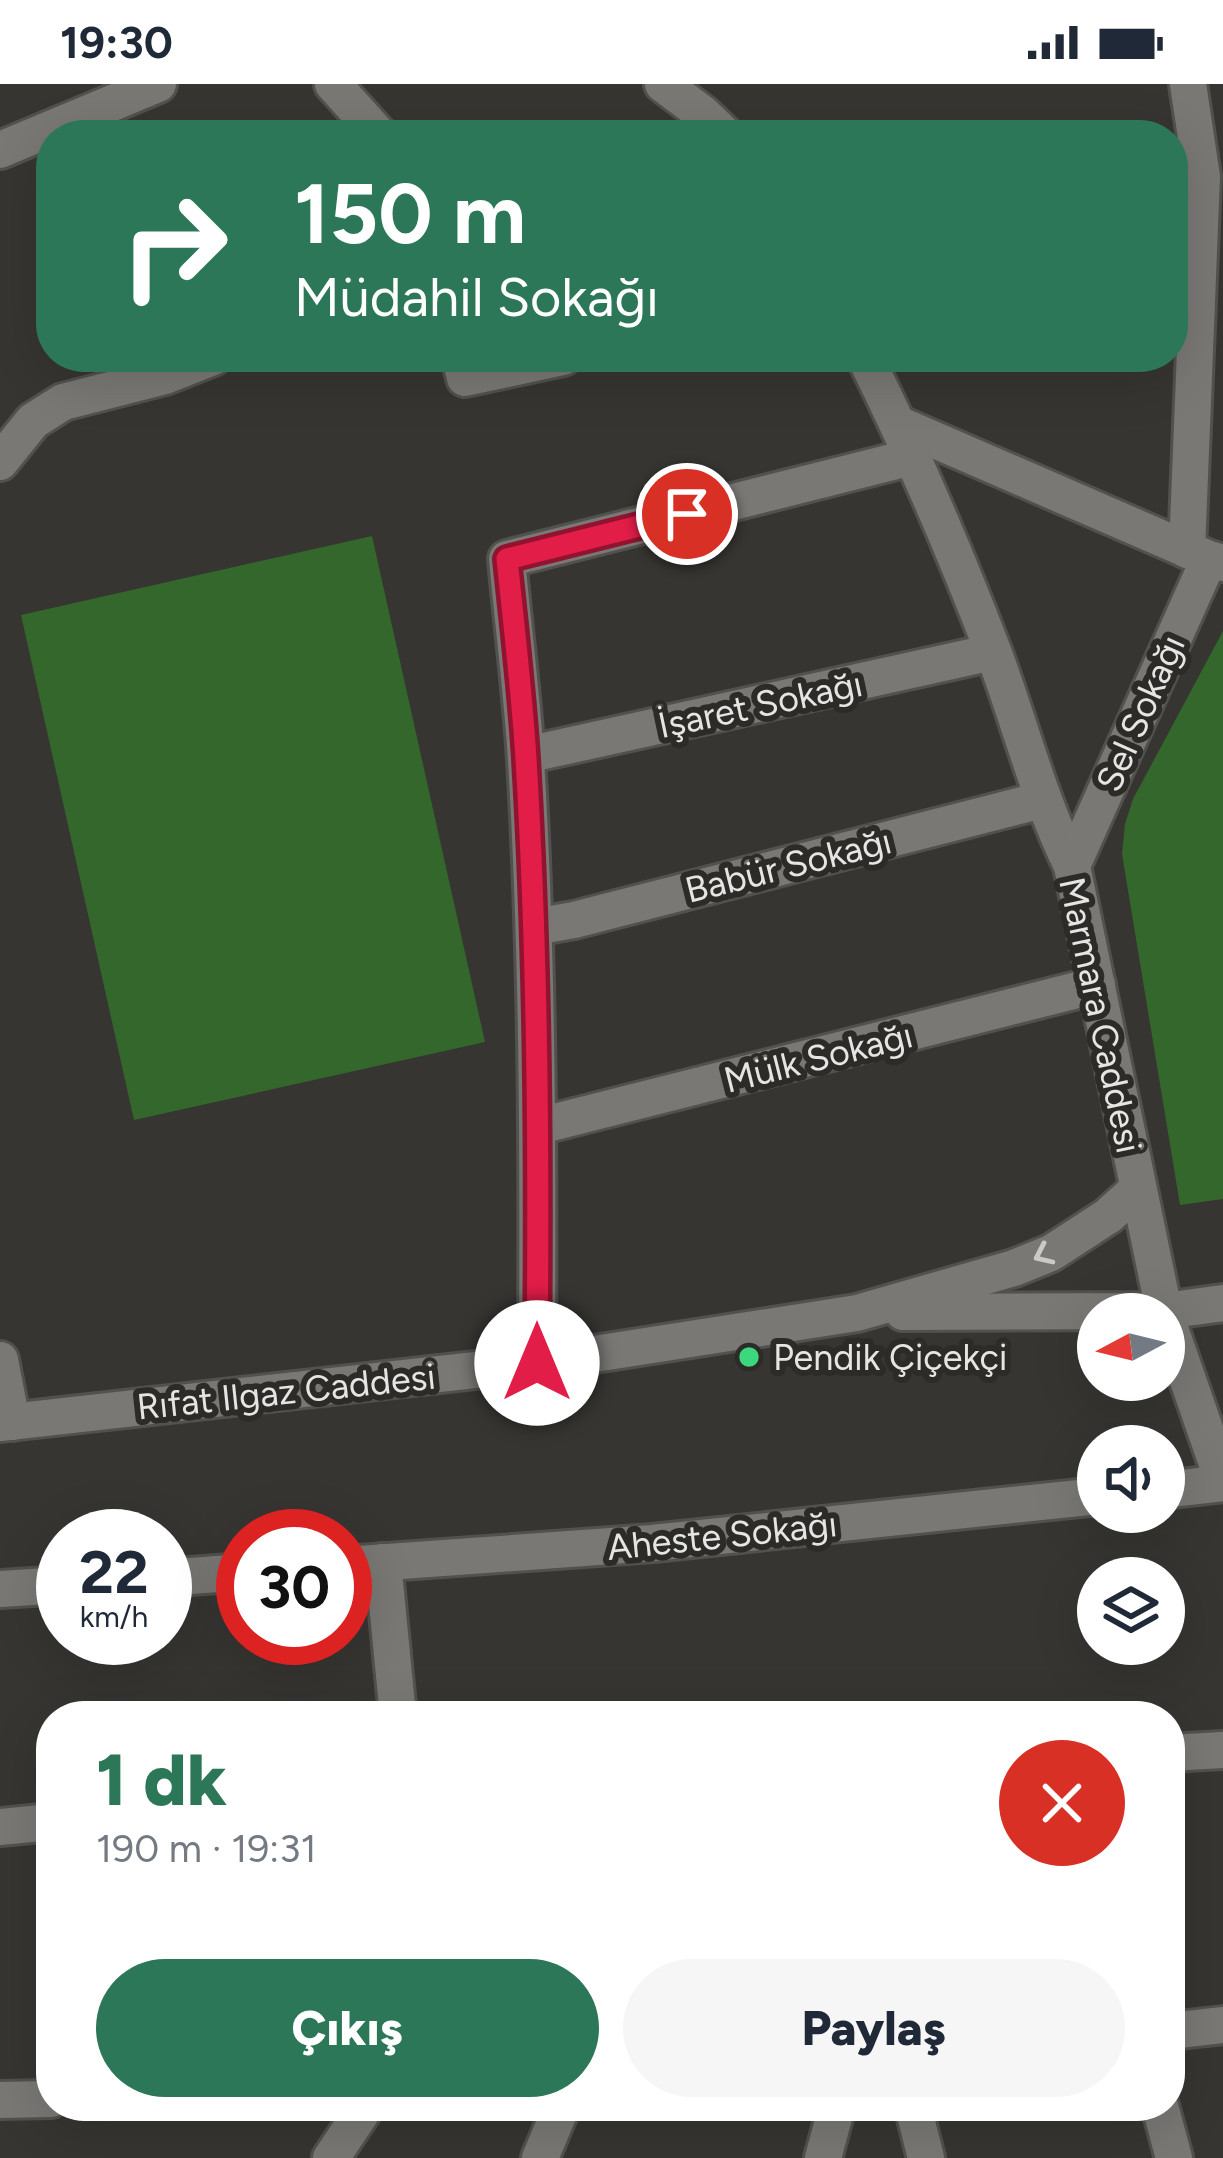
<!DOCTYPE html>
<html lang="tr">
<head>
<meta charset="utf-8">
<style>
  body { margin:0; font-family:Figtree,sans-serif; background:#f6f6f7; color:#1f2937; height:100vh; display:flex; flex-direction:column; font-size:45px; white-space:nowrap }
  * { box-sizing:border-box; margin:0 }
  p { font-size:39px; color:#747a83 }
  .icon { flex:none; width:66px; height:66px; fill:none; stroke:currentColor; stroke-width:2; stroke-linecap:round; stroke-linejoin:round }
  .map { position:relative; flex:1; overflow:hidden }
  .details { position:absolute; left:36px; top:1617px; width:1149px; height:420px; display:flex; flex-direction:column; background:#fff; border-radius:48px; box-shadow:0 12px 48px #0002 }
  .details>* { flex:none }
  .banner { position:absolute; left:36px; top:36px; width:1152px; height:252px; border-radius:48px; box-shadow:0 12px 48px #0002; background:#2c7757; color:#fff; overflow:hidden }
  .needle { width:78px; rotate:263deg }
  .tools { position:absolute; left:1077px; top:1209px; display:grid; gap:24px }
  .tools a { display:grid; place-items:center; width:108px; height:108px; border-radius:50%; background:#fff; box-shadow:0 12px 48px #0002; font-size:60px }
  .speed { position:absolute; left:36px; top:1425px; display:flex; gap:24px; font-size:60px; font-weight:700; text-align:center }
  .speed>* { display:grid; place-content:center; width:156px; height:156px; border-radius:50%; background:#fff; box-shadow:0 12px 48px #0002; line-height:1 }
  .speed small { font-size:30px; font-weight:400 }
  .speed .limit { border:18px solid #d22; background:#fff; color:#111 }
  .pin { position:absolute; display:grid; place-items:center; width:102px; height:102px; color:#fff; margin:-51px; border:6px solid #fff; border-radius:50%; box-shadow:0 3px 12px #0007 }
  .me { position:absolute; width:132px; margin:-66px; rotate:0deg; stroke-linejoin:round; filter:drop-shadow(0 0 9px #0008) }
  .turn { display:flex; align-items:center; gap:42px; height:252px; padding:0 60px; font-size:54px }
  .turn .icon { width:156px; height:156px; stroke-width:2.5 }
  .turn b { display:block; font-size:84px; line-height:102px }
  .round { display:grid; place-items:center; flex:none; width:126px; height:126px; border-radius:63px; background:#f6f6f7 }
  .overview { display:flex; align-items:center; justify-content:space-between; height:204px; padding:0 60px }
  h1 { font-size:72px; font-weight:800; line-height:90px; color:#2c7757 }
  .button { display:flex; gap:24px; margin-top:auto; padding:24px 60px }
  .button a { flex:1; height:138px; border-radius:72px; background:#2c7757; color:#fff; font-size:48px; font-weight:800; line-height:138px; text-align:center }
  .button a+a { background:#f6f6f7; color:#1f2937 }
  .status { display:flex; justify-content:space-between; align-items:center; height:84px; padding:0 60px; background:#fff; direction:ltr }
  .status svg { height:33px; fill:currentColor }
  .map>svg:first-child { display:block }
  .green { fill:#34672c }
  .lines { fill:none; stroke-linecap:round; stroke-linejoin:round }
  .minor-casing { stroke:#51514e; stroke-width:42 }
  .minor { stroke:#797875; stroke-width:36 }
  .oneway { stroke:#cacac8 }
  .route-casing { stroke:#92132f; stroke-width:30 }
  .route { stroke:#e11d48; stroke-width:21 }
  .poi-dot { fill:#3dd77e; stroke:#2c2b28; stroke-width:4.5 }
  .labels { text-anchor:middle; stroke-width:12; stroke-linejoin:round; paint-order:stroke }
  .street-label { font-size:36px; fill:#e5e5e3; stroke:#2c2b28 }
  .poi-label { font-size:36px; fill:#e5e5e3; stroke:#2c2b28; text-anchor:start }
</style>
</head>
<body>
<div class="status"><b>19:30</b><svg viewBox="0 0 49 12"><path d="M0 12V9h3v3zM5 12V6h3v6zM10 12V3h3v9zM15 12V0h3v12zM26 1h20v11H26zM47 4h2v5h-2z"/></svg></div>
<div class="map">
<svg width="1223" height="2074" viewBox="0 0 1223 2074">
  <rect width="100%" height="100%" fill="#363532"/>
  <g class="green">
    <polygon points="372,452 485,958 134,1036 21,531"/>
    <polygon points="1223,547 1223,1115 1180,1121 1122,770 1125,740 1133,715"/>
  </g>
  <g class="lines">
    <g class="minor-casing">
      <g id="minor">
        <polyline points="333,0 379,51"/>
        <polyline points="663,0 703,30 725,51"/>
        <polyline points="0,66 158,0"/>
        <polyline points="460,273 465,294 563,273"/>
        <path d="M865,273C912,368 955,468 993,567C1020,639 1038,713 1072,782L1164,1227L1223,1397"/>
        <polyline points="898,340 1209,475 1223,479"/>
        <polyline points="0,378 33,337 63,318 165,292 213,273"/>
        <polyline points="1187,466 1202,93 1188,0"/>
        <polyline points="526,671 993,568"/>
        <polyline points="1072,782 1209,475"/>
        <polyline points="534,843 574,836 1042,716"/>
        <polyline points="539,1042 1097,901"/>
        <polyline points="903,1228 1164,1227 1223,1219"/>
        <polyline points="0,1276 12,1338"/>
        <path d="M537,1279C538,1077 538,876 526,676C522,609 513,542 507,475L912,373"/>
        <polyline points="0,1339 537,1279 857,1229 1014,1184 1051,1169 1108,1132 1138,1105"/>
        <polyline points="1164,1406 1223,1399"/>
        <polyline points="383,1478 398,1632"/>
        <polyline points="345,1481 653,1459 1098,1412"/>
        <polyline points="165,1494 243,1488"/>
        <polyline points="0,1505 63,1501"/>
        <polyline points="1170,1669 1223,1666"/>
        <polyline points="0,1743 51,1738"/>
        <polyline points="1170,1947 1223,1941"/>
        <polyline points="0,2016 51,2015"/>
        <polyline points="913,2022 926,2074"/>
        <polyline points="1160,2022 1174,2074"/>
        <polyline points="331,2074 366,2022"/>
        <polyline points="540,2074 562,2022"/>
        <polyline points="823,2074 837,2022"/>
      </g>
    </g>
    <use href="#minor" class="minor"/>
  </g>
  <defs><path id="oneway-chevron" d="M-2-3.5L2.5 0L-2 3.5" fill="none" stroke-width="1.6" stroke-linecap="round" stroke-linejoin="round" transform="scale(3)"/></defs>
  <use class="oneway" href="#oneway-chevron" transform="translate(1043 1171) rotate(155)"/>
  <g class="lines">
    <g class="route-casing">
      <path id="route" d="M537,1279C539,1077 538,876 526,675C522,609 514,542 507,475L687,430"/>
    </g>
    <use href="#route" class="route"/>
  </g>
  <circle class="poi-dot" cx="749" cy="1273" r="12"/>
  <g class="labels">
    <g class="street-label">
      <text transform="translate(760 620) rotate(-12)" y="13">İşaret Sokağı</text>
      <text transform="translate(1140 629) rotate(-66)" y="13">Sel Sokağı</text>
      <text transform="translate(788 781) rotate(-14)" y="13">Babür Sokağı</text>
      <text transform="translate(1101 931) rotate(78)" y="13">Marmara Caddesi</text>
      <text transform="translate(818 973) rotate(-14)" y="13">Mülk Sokağı</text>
      <text transform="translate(286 1307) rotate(-6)" y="13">Rıfat Ilgaz Caddesi</text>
      <text transform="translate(722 1451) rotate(-6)" y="13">Aheste Sokağı</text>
    </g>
    <g class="poi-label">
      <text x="773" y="1286">Pendik Çiçekçi</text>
    </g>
  </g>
</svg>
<div class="tools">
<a><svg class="needle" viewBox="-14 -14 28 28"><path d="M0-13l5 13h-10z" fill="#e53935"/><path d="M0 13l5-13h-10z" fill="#747a83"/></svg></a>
<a><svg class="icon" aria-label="sound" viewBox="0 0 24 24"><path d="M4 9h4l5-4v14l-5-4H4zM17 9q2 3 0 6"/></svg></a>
<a><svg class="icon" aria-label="layers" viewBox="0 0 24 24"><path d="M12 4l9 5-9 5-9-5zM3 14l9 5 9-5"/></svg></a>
</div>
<div class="speed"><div>22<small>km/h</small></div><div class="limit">30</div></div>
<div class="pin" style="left:687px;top:430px;background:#d93025"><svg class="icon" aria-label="arrive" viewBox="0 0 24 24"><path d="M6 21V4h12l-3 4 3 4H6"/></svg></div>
<svg class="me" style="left:537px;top:1279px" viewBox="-20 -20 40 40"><circle r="19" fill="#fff"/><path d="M0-13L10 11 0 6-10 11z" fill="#e11d48"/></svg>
<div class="banner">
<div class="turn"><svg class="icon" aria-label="right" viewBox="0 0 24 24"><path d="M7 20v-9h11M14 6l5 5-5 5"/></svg><div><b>150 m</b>Müdahil Sokağı</div></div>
</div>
<section class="details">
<div class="overview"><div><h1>1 dk</h1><p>190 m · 19:31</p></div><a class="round" style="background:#d93025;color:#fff"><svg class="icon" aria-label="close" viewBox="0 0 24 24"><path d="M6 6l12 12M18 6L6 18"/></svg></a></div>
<div class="button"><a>Çıkış</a><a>Paylaş</a></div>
</section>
</div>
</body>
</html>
